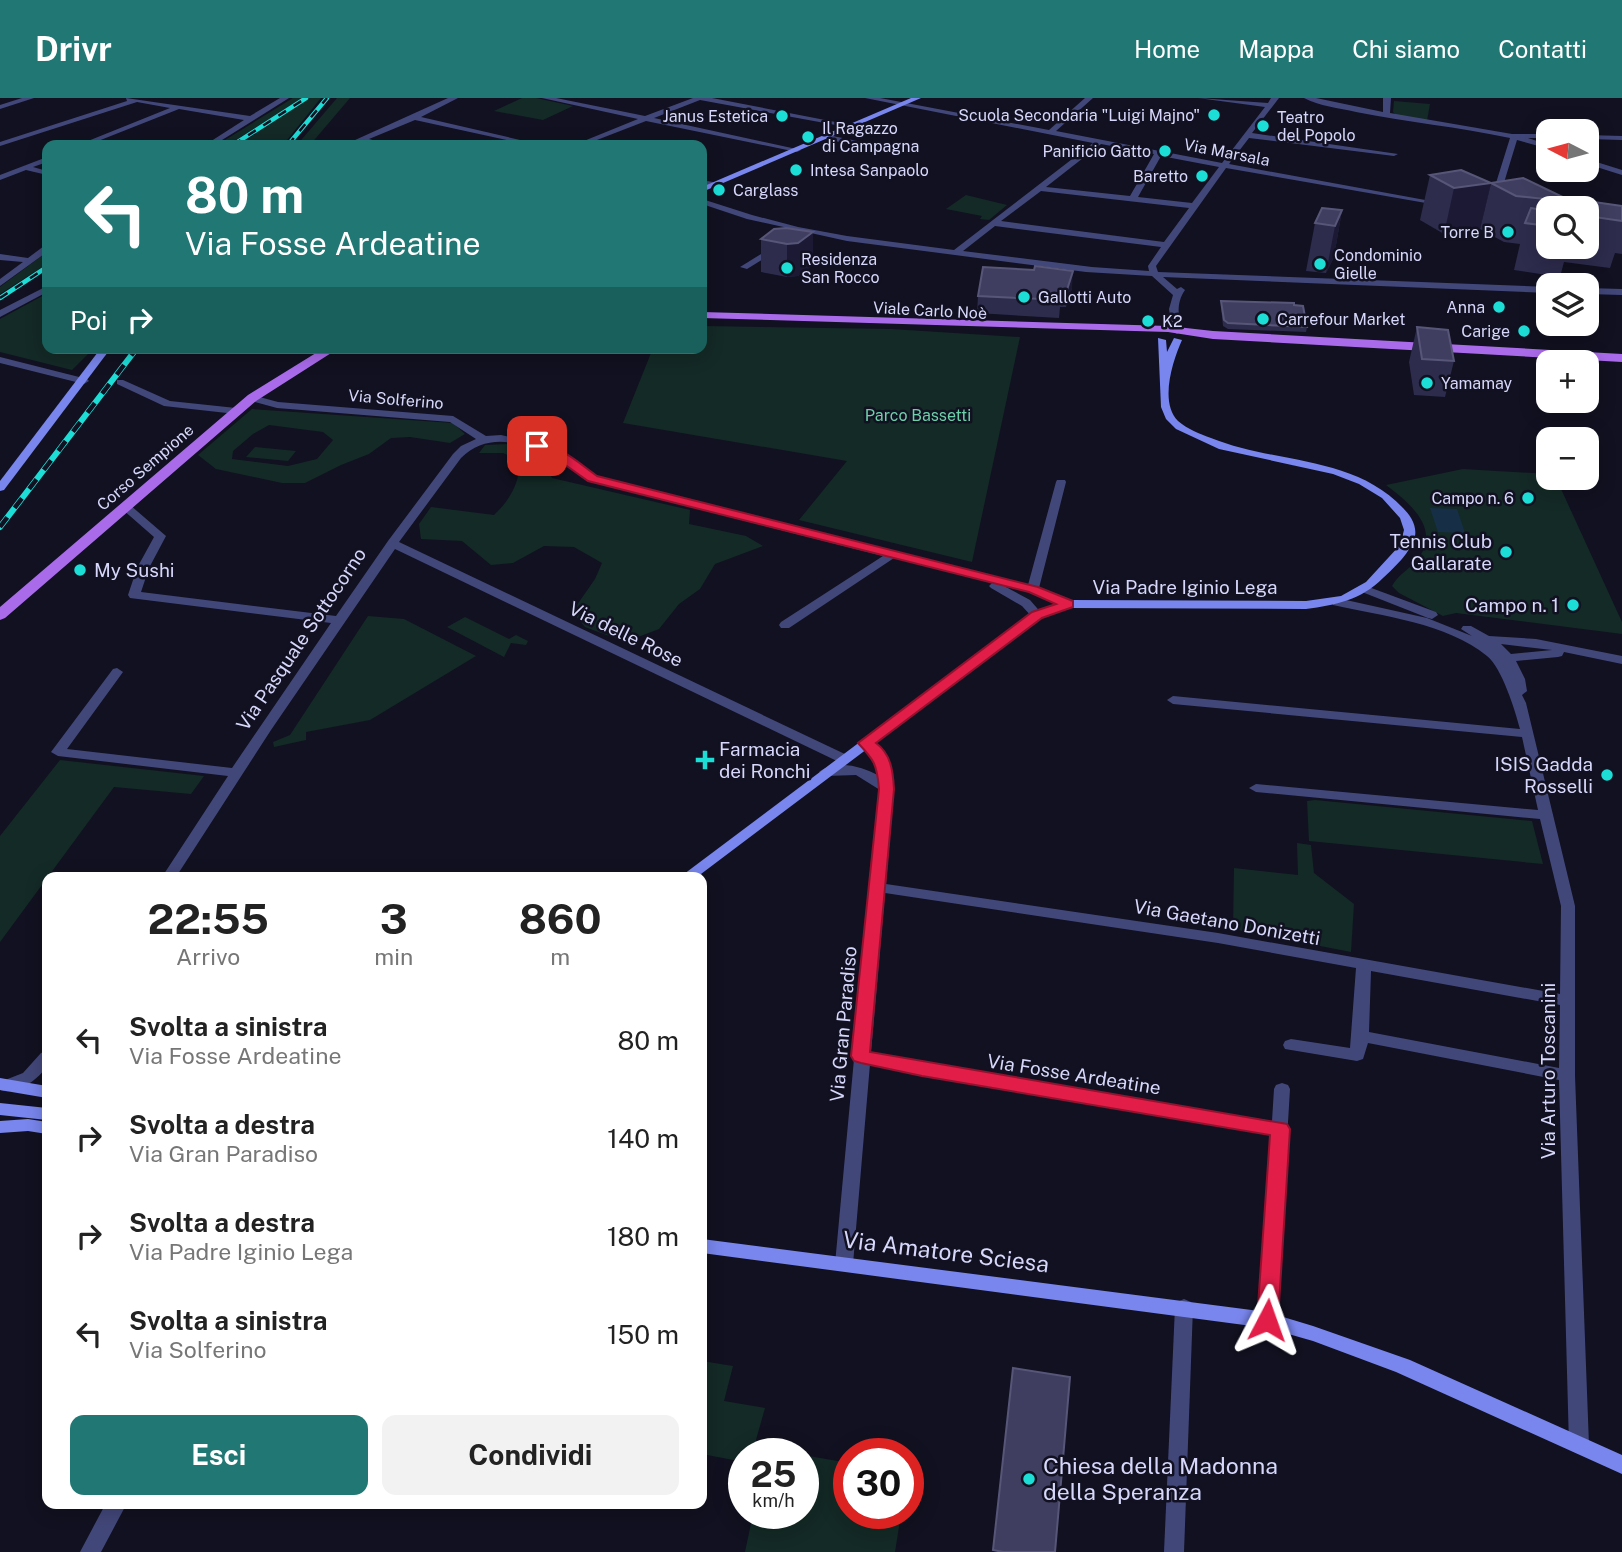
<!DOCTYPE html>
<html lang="it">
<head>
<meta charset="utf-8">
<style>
  body { margin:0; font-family:"Public Sans",sans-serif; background:#f2f2f2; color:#222; height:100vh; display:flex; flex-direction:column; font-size:26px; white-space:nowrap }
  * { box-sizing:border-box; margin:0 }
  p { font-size:23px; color:#767676 }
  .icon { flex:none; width:38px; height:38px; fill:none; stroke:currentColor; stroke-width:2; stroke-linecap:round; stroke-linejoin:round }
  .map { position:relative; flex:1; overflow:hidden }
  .panel { position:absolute; left:42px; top:774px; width:665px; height:637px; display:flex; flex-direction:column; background:#fff; border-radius:14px; box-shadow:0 4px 18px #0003 }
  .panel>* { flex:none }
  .top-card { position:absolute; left:42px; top:42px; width:665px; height:214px; border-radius:14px; box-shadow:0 4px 18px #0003; background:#207773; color:#fff; overflow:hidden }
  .needle { width:46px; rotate:276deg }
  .tools { position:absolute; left:1536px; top:21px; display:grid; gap:14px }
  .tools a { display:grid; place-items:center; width:63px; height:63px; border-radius:14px; background:#fff; box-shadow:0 4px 18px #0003; font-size:35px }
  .speed { position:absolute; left:728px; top:1340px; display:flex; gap:14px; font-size:35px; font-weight:700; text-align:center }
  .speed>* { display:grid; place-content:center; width:91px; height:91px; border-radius:50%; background:#fff; box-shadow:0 4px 18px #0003; line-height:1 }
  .speed small { font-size:18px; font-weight:400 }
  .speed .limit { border:10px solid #d22; background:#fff; color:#111 }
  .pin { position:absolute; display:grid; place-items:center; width:60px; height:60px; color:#fff; margin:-30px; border-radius:14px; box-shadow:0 4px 10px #0006 }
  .me { position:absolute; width:77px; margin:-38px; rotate:4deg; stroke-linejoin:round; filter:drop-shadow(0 0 5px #0008) }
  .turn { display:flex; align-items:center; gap:24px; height:147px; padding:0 28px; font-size:32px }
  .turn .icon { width:91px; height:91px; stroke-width:2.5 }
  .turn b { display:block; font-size:49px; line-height:60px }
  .then { display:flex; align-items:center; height:66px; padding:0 28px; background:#0003; gap:14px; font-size:26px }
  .eta { display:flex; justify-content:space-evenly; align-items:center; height:119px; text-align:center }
  .eta b { font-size:42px; font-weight:700; line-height:49px }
  .primary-button { display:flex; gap:14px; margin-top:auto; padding:14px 28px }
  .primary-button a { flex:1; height:80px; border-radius:14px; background:#207773; color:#fff; font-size:28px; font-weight:700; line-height:80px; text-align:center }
  .primary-button a+a { background:#f2f2f2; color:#222 }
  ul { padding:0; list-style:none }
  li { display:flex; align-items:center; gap:21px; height:98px; padding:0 28px }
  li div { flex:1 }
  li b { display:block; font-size:26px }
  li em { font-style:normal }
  header { display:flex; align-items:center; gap:42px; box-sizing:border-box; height:98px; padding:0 35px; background:#207773; color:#fff }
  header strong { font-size:33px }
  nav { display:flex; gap:38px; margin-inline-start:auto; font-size:24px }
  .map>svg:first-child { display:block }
  .green { fill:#142a26; fill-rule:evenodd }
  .water { fill:#162f46 }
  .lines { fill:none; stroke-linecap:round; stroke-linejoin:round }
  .street { fill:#42477a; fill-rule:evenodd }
  .secondary { fill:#7986ed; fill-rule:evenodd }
  .primary { fill:#aa6beb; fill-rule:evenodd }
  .rail-far1-casing { stroke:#1dded7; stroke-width:4.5 }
  .rail-casing { stroke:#1dded7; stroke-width:6 }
  .rail-far1 { stroke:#111121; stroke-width:2.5; stroke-dasharray:9; stroke-linecap:butt }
  .rail { stroke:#111121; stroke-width:4.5; stroke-dasharray:12; stroke-linecap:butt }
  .wall { fill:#2e2c4d }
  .shaded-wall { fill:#1b1934 }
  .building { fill:#403e60; stroke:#575678; stroke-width:2 }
  .route { fill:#e11d48; stroke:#92132f; stroke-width:2 }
  .poi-dot { fill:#1dded7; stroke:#111121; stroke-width:2.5 }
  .labels { text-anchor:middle; stroke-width:5; stroke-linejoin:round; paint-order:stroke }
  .far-poi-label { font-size:16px; fill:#d6d7fa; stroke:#111121; text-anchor:start }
  .far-street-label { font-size:16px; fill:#d6d7fa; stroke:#111121 }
  .far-park-label { font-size:16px; fill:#6cd0a9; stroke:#111121 }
  .poi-label { font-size:19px; fill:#d6d7fa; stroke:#111121; text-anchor:end }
  .street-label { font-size:19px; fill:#d6d7fa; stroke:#111121 }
  .near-street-label { font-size:23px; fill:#d6d7fa; stroke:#111121 }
  .near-poi-label { font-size:23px; fill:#d6d7fa; stroke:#111121; text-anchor:start }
</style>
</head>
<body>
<header>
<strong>Drivr</strong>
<nav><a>Home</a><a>Mappa</a><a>Chi siamo</a><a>Contatti</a></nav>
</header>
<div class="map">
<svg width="1622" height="1454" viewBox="0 0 1622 1454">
  <rect width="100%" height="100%" fill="#111121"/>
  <g class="green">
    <polygon points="293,0 302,0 228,47 217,47"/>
    <polygon points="309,0 321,0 283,47 239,47"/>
    <polygon points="337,0 350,0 310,47 297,47"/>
    <polygon points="522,0 536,0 573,8 543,22 494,13"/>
    <polygon points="1394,3 1430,6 1427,23 1396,17 1393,14"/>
    <polygon points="966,97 1007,107 989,122 980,121 982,118 946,111"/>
    <polygon points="47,154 47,166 0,196 0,189"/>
    <polygon points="46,196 47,250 94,250 72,272 0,254 0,221"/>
    <polygon points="702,228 891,231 1020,239 972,464 799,422 847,363 623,325 653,250 702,250"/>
    <path d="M252,311L453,325L465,336L450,345L410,339L391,340L369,356L341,367L305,385H282L216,371L198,357ZM269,327L323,334L333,342L317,361L288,368L232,361L233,353L253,336Z"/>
    <path d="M513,346L543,360L552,380L690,412L689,426L746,438L763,448L715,466L700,491L679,506L659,531L625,544L585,529L572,514L595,481L602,465L574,449L544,448L513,465L491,467L462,443L421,441L419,426L431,409L494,417C509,403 521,384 519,362L503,355H479L485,347Z"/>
    <polygon points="255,349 296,353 288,363 246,359"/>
    <path d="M1463,371L1549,376V380H1556L1622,524V536L1456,515L1443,518L1399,495L1392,488C1397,478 1408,472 1415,464C1444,433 1410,405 1386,387Z"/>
    <polygon points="368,518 404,521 476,558 370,622 306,634 306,642 274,649 273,644 290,637"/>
    <polygon points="465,519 509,541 516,537 528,543 526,547 511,545 504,559 447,529"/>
    <polygon points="60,662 204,678 191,696 114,689 0,844 0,738"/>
    <polygon points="1315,702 1532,723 1543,766 1309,743 1307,703"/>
    <polygon points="1297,745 1311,747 1314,775 1354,806 1351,854 1233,831 1234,770 1298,777"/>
    <polygon points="702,1263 733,1268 724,1303 765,1310 752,1356 744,1356 744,1364 707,1357 702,1377"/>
    <polygon points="803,1357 849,1365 849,1416 901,1416 895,1454 745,1454 753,1416 803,1416"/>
  </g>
  <polygon class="water" points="1430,410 1457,411 1465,435 1438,434"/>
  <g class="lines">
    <g class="street">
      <polygon points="22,0 34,0 0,11 0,7"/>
      <polygon points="126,0 250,18 280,0 289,0 214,47 205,47 244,22 179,11 88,47 78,47 170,10 137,4 0,48 0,44 127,3"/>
      <polygon points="448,0 458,0 421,19 542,47 529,47 415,22 369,41 390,47 361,44 354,47 344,47"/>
      <polygon points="542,0 556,0 645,18 693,0 712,0 856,28 852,30 700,2 654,20 801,52 797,54 646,23 584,47 574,47 638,21"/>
      <path d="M865,0H880L1049,32L1085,0H1093L1056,33L1222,65L1265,9L1198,0L1268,5L1271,0H1279L1252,35L1398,56L1394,58L1249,40L1229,66L1447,106L1443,108L1226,70L1156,168L1158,174L1549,189V195L1163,179L1177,191L1181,189L1185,192C1176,205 1178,218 1182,233L1177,236L1172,233L1169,211L1173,197L1152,178L1086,174L847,143L747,121L702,106V101L752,117L798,129L847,138L954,152L1093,45ZM1101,46L1154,56L1130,98L1046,89ZM1161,58L1219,69L1192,105L1138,99ZM1041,93L1189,110L1164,144L1001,123ZM995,128L1161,149L1148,168L1149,173L1092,169L963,153Z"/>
      <path d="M1304,0H1316L1383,14V0H1391L1390,15L1512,36H1549V40H1528L1549,47V51L1517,42L1499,101L1495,103L1491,101L1510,40C1459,29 1406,24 1356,14C1339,10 1319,8 1304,0Z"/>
      <polygon points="828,37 872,46 873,48 869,50 825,41 825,37"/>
      <polygon points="1587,37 1622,38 1622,42 1587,41"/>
      <polygon points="47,59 47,64 33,69 47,73 47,77 26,72 0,82 0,77"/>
      <polygon points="1587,61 1622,72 1622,77 1587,66"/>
      <polygon points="702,82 718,85 719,87 715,89 702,86"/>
      <polygon points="44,148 47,148 47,154 0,188 0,181 23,164 0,162 0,156 28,160"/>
      <polygon points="774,148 781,150 747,171 740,169"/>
      <polygon points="47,188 47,194 0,219 0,212"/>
      <polygon points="1587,190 1622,191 1622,197 1587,196"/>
      <polygon points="0,259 87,281 89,283 84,286 0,265"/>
      <polygon points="117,282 123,282 170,303 236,310 241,313 236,316 164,308 117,286"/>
      <path d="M252,297L278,304L453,318L486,338L501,337L541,346L565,357L597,379L1028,487L1056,384L1057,382H1065L1066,384L1039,490L1074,506L1068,510L1064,509L1029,494L1004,488L1030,502L1043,517L1037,521L1033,520L1022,508L991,490L989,488L992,485L894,460L789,530H781L779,527L781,524L883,458L589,383C554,359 499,322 461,360L399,444L849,658L851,661L849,664H839L395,451L271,632L176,779H162L228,678L58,658L51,654L113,571L117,570L123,574L67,651L232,670L331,525L130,500L128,497L137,470L154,439L122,411V407H130L166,438L149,470L141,494L336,518L388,443L453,356L461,348L476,341L450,324L277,310L248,302V298Z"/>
      <polygon points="1366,488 1436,514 1438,517 1432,521 1428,520 1362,494 1362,490"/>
      <path d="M1337,500L1427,520L1472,538L1461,531L1463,528H1471L1489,538L1536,541L1622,558V566L1564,554L1562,558L1558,559L1516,563L1525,581L1527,593L1522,597L1526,605L1575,808V978L1589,1347L1586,1353L1579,1356L1572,1353L1569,1347L1559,982L1368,945L1363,961L1357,963L1285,951L1283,947L1285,943L1291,941L1350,950L1356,870L1218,845L885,795L871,954L922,966L1272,1023L1274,991L1276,987L1282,985L1288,987L1290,991L1276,1222L1274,1228L1267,1230L1260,1228L1258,1222L1271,1036L922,978L870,966L853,1166L850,1171L844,1173L838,1171L835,1166L854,961L853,958L855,954L880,692L856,677L826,678L819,674C835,661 863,668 879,678L872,660L859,645L861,642H871C886,655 891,671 894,691L886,786L1218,835L1560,896L1561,808L1540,721L1256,694L1249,690L1256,686L1538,712L1522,639L1173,606L1167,602L1173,598L1520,631C1515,612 1502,570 1487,558C1447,525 1382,518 1333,507V501ZM1501,546L1552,552L1511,556ZM1371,873L1560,907L1559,970L1369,934Z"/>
      <path d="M47,953V969C37,981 18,998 0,992V984L23,975L41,955Z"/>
      <polygon points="1184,1201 1191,1204 1193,1209 1184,1454 1164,1454 1175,1209 1177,1204"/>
      <polygon points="106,1405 127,1405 101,1454 80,1454"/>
    </g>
    <g class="secondary">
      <polygon points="911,0 921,0 702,94 702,89"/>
      <path d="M1158,240L1166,242L1167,254L1174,240L1182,242C1173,262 1159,304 1178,323C1187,331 1200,336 1211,340C1275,366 1353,357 1403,410C1410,417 1417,427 1415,438C1411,454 1395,469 1383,480C1361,502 1336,507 1306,511L1069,510L1041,520L697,779H680L1033,514L1068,502L1306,503L1341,498L1366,484L1400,447L1404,432L1400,420L1382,400L1359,386L1333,376L1219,351L1176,331L1166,321L1161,309Z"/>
      <polygon points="101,250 111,250 4,392 0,393 0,383"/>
      <polygon points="0,980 47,988 47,1000 0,992"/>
      <polygon points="0,1005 47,1010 47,1022 0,1017"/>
      <polygon points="28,1021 47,1024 47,1036 28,1033 0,1035 0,1023"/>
      <polygon points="702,1141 1267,1214 1313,1228 1410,1262 1622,1357 1622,1376 1396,1274 1313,1243 1267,1230 702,1155"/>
    </g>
    <g class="primary">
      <polygon points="702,214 1168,228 1213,233 1622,256 1622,264 1213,241 1168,234 702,220"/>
      <polygon points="324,250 339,250 256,303 5,520 0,522 0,509 248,297"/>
    </g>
    <g class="rail-far1-casing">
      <g id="rail-far1">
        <polyline points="233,47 306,0"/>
        <polyline points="288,47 327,0"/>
        <polyline points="0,200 47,169"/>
      </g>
    </g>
    <g class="rail-casing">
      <polyline id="rail" points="0,429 137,250"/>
    </g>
    <use href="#rail-far1" class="rail-far1"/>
    <use href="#rail" class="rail"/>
  </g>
  <g class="wall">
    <polygon points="1430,77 1491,85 1480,131 1444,136 1420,122"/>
    <polygon points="1491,85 1573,104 1571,110 1549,110 1549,149 1587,149 1587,110 1622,108 1622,156 1615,155 1610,170 1564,164 1560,179 1514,172 1520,146 1504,144 1480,131"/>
    <polygon points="1342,112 1334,159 1326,175 1306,173 1315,125"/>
    <polygon points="774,131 813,167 798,178 787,179 761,174 761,141"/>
    <polygon points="1072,190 1066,209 1060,209 1059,220 977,215 978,198"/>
    <polygon points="1221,203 1294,207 1307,229 1306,234 1228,231 1223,228 1221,209"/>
    <polygon points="1417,229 1454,263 1445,299 1414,297 1409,264"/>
  </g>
  <g class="shaded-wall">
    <polygon points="1491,85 1480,131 1444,136 1454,90"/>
    <polygon points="1342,112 1334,159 1326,175 1335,128"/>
    <polygon points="813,134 813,167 798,178 787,179 787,146"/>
    <polygon points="1073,173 1072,190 1066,209 1067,192"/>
  </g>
  <g class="building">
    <polygon points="1461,72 1491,85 1454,90 1430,77"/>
    <polygon points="1523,80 1573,104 1516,98 1491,85"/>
    <polygon points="1580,102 1622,108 1622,123 1587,118 1587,110 1578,110"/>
    <polygon points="1322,110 1342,112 1335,128 1315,125"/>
    <polygon points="1531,110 1549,113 1549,128 1525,125"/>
    <polygon points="786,130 813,134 798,145 787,146 761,141 774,131"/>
    <polygon points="1035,168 1073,173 1067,192 1060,191 1061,202 978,198 983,169 1034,172"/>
    <polygon points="1221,203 1294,205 1294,207 1303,208 1307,229 1228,225 1224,222"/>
    <polygon points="1417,229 1448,232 1454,263 1422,261"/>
    <polygon points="1013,1270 1070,1279 1055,1454 1003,1454 993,1452"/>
  </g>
  <path class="route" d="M533,345C555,343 580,366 597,378L1038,489L1073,503V509L1042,520L876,645C891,656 893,673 894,691L870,954L1287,1026L1290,1031L1278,1222L1275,1228L1267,1231L1260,1228L1257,1222L1270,1037L922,978L861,965L854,963L851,958L879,691C877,666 874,662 858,645L1032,514L1056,506L1029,494L588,383L557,361L533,350Z"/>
  <g class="poi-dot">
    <circle cx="1214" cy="17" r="7"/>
    <circle cx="782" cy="18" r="7"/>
    <circle cx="1263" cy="28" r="7"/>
    <circle cx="808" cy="39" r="7"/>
    <circle cx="1165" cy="53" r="7"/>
    <circle cx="796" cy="72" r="7"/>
    <circle cx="1202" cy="78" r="7"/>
    <circle cx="719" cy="92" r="7"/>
    <circle cx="1508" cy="134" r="7"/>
    <circle cx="1320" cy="166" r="7"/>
    <circle cx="787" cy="170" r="7"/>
    <circle cx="1024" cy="199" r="7"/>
    <circle cx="1499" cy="209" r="7"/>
    <circle cx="1263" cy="221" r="7"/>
    <circle cx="1148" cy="223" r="7"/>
    <circle cx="1524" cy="233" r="7"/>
    <circle cx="1427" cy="285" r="7"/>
    <circle cx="1528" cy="400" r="7"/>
    <circle cx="1506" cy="454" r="7"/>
    <circle cx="80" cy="472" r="7"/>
    <circle cx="1573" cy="507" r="7"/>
    <path d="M701.5 651.5h7v7h7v7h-7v7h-7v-7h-7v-7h7z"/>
    <circle cx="1607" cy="677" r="7"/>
    <circle cx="1029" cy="1381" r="7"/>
  </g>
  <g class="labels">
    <g class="far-poi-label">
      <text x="1200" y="23" text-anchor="end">Scuola Secondaria "Luigi Majno"</text>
      <text x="768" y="24" text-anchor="end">Janus Estetica</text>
      <text x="1277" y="25">Teatro<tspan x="1277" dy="18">del Popolo</tspan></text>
      <text x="822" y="36">Il Ragazzo<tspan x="822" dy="18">di Campagna</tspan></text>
      <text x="1151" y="59" text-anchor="end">Panificio Gatto</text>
      <text x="810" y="78">Intesa Sanpaolo</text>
      <text x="1188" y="84" text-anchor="end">Baretto</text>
      <text x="733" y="98">Carglass</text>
      <text x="1494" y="140" text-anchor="end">Torre B</text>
      <text x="1334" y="163">Condominio<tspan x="1334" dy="18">Gielle</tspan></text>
      <text x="801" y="167">Residenza<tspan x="801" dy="18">San Rocco</tspan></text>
      <text x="1038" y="205">Gallotti Auto</text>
      <text x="1485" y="215" text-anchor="end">Anna</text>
      <text x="1277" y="227">Carrefour Market</text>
      <text x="1162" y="229">K2</text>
      <text x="1510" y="239" text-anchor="end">Carige</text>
      <text x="1441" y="291">Yamamay</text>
      <text x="1514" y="406" text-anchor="end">Campo n. 6</text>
    </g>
    <g class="far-street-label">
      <text transform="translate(1227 54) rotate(11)" y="6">Via Marsala</text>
      <text transform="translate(930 212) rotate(3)" y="6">Viale Carlo Noè</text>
      <text transform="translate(396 301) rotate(5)" y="6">Via Solferino</text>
      <text transform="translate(145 369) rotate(-41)" y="6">Corso Sempione</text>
    </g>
    <g class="far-park-label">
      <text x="918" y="323">Parco Bassetti</text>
    </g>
    <g class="poi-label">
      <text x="1492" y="450">Tennis Club<tspan x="1492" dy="22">Gallarate</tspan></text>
      <text x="94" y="479" text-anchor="start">My Sushi</text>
      <text x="1559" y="514">Campo n. 1</text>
      <text x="719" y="658" text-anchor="start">Farmacia<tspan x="719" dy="22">dei Ronchi</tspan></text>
      <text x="1593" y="673">ISIS Gadda<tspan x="1593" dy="22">Rosselli</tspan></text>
    </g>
    <g class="street-label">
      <text x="1185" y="496">Via Padre Iginio Lega</text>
      <text transform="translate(626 536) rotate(26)" y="7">Via delle Rose</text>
      <text transform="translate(301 541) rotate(-56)" y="7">Via Pasquale Sottocorno</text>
      <text transform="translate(1227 824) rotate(10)" y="7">Via Gaetano Donizetti</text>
      <text transform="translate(843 926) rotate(-85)" y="7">Via Gran Paradiso</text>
      <text transform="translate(1548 973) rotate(-90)" y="7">Via Arturo Toscanini</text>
      <text transform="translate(1074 976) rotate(9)" y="7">Via Fosse Ardeatine</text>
    </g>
    <g class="near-street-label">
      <text transform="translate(946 1154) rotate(7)" y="8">Via Amatore Sciesa</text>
    </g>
    <g class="near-poi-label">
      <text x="1043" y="1376">Chiesa della Madonna<tspan x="1043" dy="26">della Speranza</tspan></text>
    </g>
  </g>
</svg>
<div class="tools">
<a><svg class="needle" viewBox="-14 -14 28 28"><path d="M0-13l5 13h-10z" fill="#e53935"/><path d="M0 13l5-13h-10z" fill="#767676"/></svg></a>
<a><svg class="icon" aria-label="search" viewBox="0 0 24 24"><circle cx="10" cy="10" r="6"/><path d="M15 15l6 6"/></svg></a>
<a><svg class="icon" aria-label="layers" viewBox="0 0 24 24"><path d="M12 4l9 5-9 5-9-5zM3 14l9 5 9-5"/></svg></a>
<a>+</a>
<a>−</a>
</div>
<div class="speed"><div>25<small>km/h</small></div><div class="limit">30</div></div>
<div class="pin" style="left:537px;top:348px;background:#d93025"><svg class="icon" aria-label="arrive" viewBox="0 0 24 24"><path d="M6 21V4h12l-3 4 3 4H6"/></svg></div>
<svg class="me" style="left:1267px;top:1222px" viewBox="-20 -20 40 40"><path d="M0-17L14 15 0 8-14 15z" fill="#e11d48" stroke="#fff" stroke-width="4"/></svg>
<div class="top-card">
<div class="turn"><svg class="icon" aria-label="left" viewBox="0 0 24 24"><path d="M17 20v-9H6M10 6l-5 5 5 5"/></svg><div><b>80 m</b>Via Fosse Ardeatine</div></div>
<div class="then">Poi<svg class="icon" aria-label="right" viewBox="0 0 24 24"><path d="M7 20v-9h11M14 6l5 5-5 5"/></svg></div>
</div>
<section class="panel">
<div class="eta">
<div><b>22:55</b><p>Arrivo</p></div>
<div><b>3</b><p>min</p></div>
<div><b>860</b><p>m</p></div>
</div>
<ul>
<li><svg class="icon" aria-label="left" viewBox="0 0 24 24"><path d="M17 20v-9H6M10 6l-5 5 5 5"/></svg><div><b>Svolta a sinistra</b><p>Via Fosse Ardeatine</p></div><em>80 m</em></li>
<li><svg class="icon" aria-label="right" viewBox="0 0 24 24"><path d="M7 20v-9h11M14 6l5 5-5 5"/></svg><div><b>Svolta a destra</b><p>Via Gran Paradiso</p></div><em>140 m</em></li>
<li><svg class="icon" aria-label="right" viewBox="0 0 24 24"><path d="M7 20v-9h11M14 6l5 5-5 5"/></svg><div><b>Svolta a destra</b><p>Via Padre Iginio Lega</p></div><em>180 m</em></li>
<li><svg class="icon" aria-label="left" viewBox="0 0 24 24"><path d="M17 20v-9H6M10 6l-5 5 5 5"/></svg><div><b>Svolta a sinistra</b><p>Via Solferino</p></div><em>150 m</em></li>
</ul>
<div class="primary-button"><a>Esci</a><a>Condividi</a></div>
</section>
</div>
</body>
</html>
